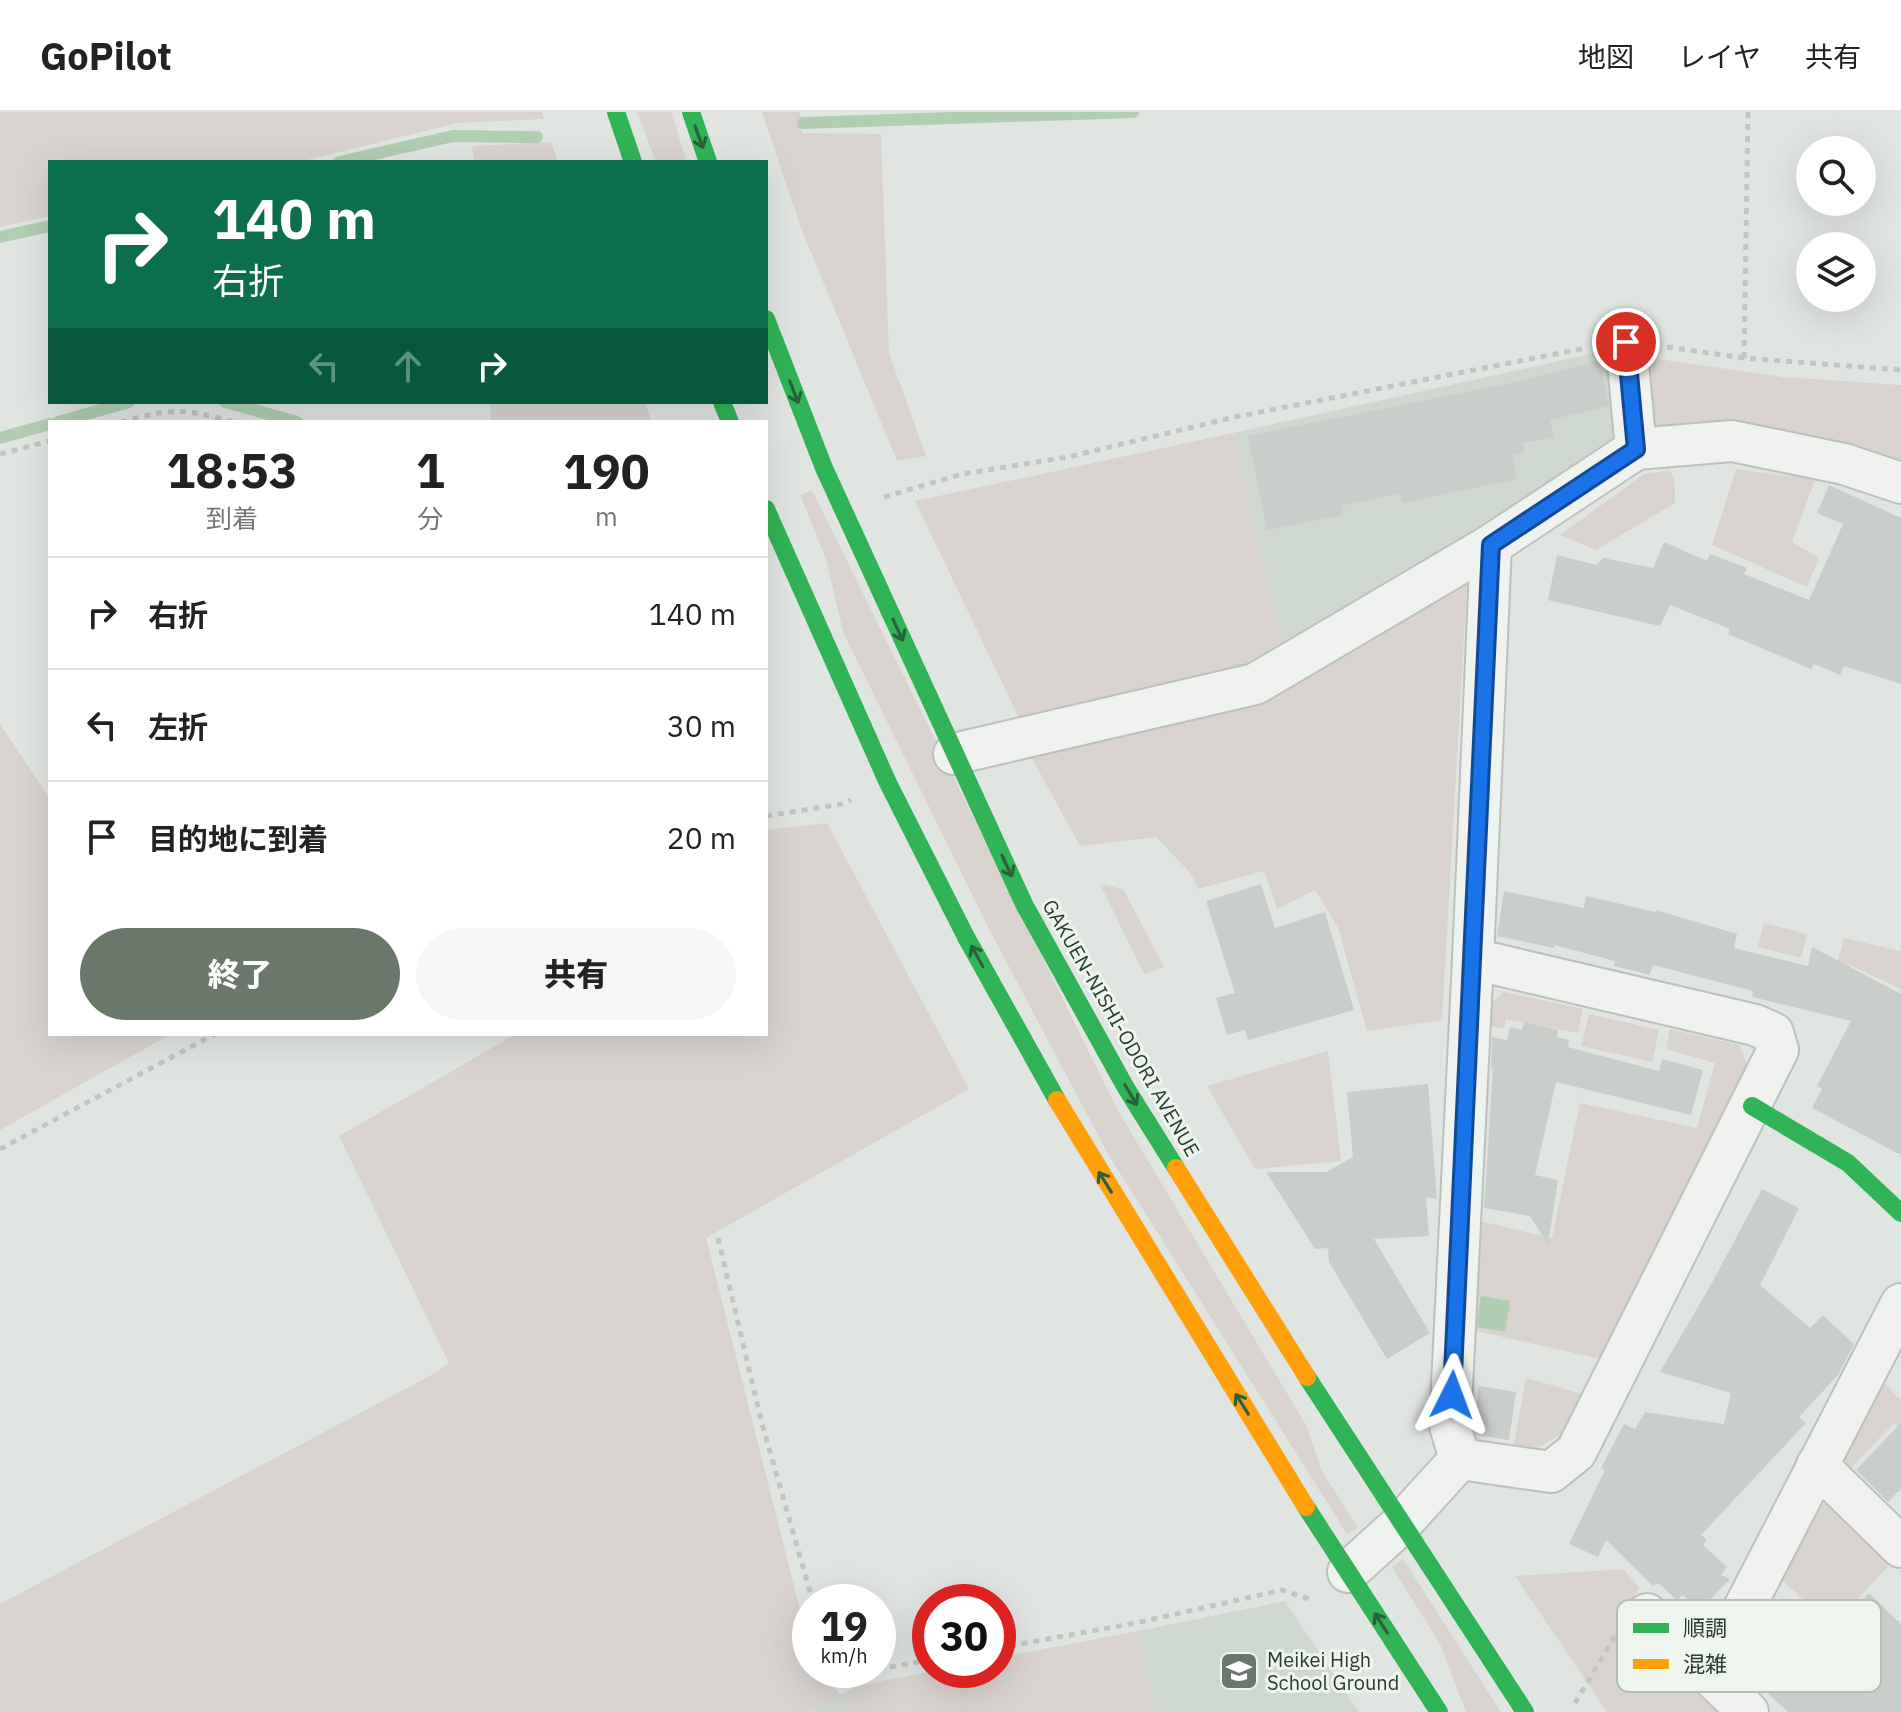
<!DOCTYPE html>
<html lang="ja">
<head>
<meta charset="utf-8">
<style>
  body { margin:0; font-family:"IBM Plex Sans","Noto Sans JP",sans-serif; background:#f6f6f6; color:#222; height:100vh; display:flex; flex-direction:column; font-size:30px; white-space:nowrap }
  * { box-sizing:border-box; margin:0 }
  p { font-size:26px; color:#767676 }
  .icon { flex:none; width:44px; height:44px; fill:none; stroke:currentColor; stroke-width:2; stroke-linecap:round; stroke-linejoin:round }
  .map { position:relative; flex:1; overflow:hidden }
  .side { position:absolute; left:48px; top:308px; width:720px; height:616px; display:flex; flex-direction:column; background:#fff; border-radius:0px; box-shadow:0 8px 32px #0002 }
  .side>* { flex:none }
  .banner { position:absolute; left:48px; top:48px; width:720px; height:244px; border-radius:0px; box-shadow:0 8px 32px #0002; background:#0b6e4f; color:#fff; overflow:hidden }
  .controls { position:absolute; left:1796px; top:24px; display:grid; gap:16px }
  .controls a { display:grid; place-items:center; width:80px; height:80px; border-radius:50%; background:#fff; box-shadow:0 8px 32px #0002; font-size:40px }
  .speed { position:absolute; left:792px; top:1472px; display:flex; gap:16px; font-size:40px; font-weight:700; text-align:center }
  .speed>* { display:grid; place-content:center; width:104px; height:104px; border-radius:50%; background:#fff; box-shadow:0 8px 32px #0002; line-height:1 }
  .speed small { font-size:20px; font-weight:400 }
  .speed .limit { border:12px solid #d22; background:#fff; color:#111 }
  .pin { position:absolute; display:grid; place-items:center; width:68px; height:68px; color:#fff; margin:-34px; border:4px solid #fff; border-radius:50%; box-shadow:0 2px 8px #0007 }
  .me { position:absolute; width:88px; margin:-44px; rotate:3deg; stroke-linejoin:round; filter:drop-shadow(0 0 6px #0008) }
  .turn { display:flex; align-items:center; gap:28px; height:168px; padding:0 32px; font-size:36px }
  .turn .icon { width:104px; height:104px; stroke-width:2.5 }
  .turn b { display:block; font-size:56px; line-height:68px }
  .lanes { display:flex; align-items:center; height:76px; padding:0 32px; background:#0003; justify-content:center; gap:40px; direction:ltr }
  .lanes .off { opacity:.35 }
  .eta { display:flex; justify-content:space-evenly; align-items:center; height:136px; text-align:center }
  .eta b { font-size:48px; font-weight:800; line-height:56px }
  .button { display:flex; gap:16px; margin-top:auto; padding:16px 32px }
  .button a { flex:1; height:92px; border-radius:48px; background:#6a776b; color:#fff; font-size:32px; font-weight:800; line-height:92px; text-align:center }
  .button a+a { background:#f6f6f6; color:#222 }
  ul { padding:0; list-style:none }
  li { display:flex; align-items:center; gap:24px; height:112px; padding:0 32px; border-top:2px solid #e0e0e0 }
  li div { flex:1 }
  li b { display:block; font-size:30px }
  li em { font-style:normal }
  header { display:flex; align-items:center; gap:48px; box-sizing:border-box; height:112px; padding:0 40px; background:#fff; border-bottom:2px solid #e0e0e0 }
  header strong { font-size:38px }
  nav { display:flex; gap:44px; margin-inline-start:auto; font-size:28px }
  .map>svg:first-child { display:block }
  .built { fill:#cfd8d0 }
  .green { fill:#d8d3cf }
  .water { fill:#b1cdb2 }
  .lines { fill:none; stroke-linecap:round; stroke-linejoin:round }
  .stream { stroke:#b1cdb2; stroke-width:12 }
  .building { fill:#c9cdc9 }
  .street-casing { stroke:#bdc1be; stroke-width:44 }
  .path { stroke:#c0c5c1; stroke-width:5; stroke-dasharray:6 6; stroke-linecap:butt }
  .street { stroke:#f0f2f0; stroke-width:40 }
  .fast { stroke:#30b455; stroke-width:18 }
  .slow { stroke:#ff9f0a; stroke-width:18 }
  .oneway { stroke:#2c6038 }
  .route-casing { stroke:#114b97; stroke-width:20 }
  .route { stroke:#1a73e8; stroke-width:14 }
  .labels { text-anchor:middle; stroke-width:6; stroke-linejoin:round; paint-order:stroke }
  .street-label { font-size:20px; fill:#2a3c2c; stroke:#eef5ef }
  .poi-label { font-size:20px; fill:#2a3c2c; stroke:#eef5ef; text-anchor:start }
  .key { fill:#eef5ef; stroke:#b3beb4; stroke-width:2 }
  .key-label { font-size:22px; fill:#2a3c2c }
</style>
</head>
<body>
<header>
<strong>GoPilot</strong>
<nav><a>地図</a><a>レイヤ</a><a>共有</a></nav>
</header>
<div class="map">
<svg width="1901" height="1600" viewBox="0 0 1901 1600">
  <rect width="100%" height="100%" fill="#e1e5e1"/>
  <g class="built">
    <polygon points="1609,238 1624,324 1441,443 1283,534 1233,321"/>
    <polygon points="1285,1489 1359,1600 1154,1600 1138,1519"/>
    <polygon points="856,1574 846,1600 808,1600 840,1583"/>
  </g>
  <g class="green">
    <polygon points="0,0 542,0 544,7 458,11 299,50 50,50 50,104 0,115"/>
    <polygon points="637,0 671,0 687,50 656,50"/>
    <polygon points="762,0 800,0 802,21 881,22 889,241 926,344 897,349 801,116"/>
    <polygon points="551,30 558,50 474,50 472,34"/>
    <polygon points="1658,247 1783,265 1901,273 1901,352 1652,321 1643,254"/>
    <polygon points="490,290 645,290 652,310 491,310"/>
    <polygon points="1233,321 1283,534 1248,560 1022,612 915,389"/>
    <polygon points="1736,357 1815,368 1792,430 1819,446 1807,475 1712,433"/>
    <polygon points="1670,358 1675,371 1675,391 1596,438 1560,423 1644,362"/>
    <polygon points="812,378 1117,997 1306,1313 1322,1359 1358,1416 1347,1422 1108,1042 989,817 843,520 826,447 800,383"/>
    <polygon points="1467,471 1442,908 1367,919 1338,816 1315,778 1277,797 1264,759 1198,777 1191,762 1156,725 1080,734 1029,641 1257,587"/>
    <polygon points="0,612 50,687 50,922 171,922 0,1018"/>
    <polygon points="827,711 969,977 706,1126 810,1537 810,1558 822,1558 840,1583 808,1600 0,1600 0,1492 437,1260 449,1251 339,1024 516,922 766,922 766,718"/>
    <polygon points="1100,772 1123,777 1164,855 1144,862"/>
    <polygon points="1764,811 1807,822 1801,846 1758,835"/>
    <polygon points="1844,826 1901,839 1901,877 1850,853 1840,872 1832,871"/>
    <polygon points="1504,880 1583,897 1578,921 1506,907 1504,916 1485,914 1489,893"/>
    <polygon points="1589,902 1659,918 1652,950 1581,934"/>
    <polygon points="1670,917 1739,933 1749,956 1601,1247 1472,1218 1479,1109 1552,1126 1580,991 1697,1016 1715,951 1666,937"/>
    <polygon points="1328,939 1341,1049 1255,1057 1207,974"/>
    <polygon points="1526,1266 1583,1282 1568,1318 1528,1342 1513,1337"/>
    <polygon points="1884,1271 1901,1288 1901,1317 1894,1311 1848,1359 1841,1352"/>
    <polygon points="1833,1389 1894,1448 1832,1514 1781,1467 1819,1394"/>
    <polygon points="1403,1447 1501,1600 1466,1600 1440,1532 1392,1455"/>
    <polygon points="1623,1457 1639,1475 1626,1503 1728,1600 1607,1600 1515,1464"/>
    <polygon points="1138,1519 1154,1600 846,1600 856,1574 939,1558 998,1558 998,1546"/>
  </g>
  <polygon class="water" points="1481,1184 1510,1189 1505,1220 1476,1215"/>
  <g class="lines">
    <g class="stream">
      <polyline points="803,11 1133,0"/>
      <polyline points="339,50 453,24 537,25"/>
      <polyline points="0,125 50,114"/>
      <polyline points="225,290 297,310"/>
      <polyline points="58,310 129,290"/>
      <polyline points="0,326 50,312"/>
    </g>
  </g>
  <g class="building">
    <polygon points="1599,249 1609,294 1550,308 1554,326 1523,331 1524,341 1512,343 1517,367 1402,391 1401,381 1341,394 1343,403 1267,418 1248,324 1510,271"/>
    <polygon points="1829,373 1901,406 1901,572 1844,554 1840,563 1814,552 1811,557 1728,522 1730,517 1670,493 1660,514 1548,488 1557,443 1596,453 1603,446 1653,456 1664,430 1707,449 1710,442 1747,456 1744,462 1809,488 1843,412 1817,401"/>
    <polygon points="1261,772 1275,816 1325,800 1354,898 1248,928 1245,918 1227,923 1216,886 1235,881 1206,789"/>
    <polygon points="1504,779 1584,796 1586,784 1655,800 1656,798 1737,822 1734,836 1808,854 1812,835 1901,882 1901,1043 1812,996 1822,977 1817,974 1851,909 1752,885 1753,879 1653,853 1650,863 1614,854 1615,849 1554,833 1554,836 1497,824"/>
    <polygon points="1524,910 1558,918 1557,925 1569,928 1568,935 1659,959 1662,947 1703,958 1691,1003 1556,970 1535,1063 1558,1068 1548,1133 1530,1104 1484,1096 1493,957 1491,957 1492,925 1507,928 1510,915 1522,918"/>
    <polygon points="1428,972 1437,1087 1426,1085 1429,1124 1374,1127 1430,1221 1387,1247 1329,1150 1328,1136 1315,1137 1266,1060 1326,1060 1353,1045 1347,980"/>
    <polygon points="1762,1077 1799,1096 1760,1173 1810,1216 1823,1203 1854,1232 1838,1263 1799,1305 1806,1311 1701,1423 1707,1428 1703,1433 1727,1455 1721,1463 1730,1467 1699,1499 1683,1483 1677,1488 1658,1471 1653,1474 1606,1428 1598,1445 1569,1432 1605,1358 1601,1356 1624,1312 1635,1317 1645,1300 1724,1312 1731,1281 1660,1260 1713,1169"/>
    <polygon points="1479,1274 1516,1280 1509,1328 1477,1323 1474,1312"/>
    <polygon points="1901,1311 1901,1377 1888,1390 1856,1358"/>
    <polygon points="1869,1481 1901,1512 1901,1600 1788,1600 1763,1577 1787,1550 1751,1533 1774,1489 1833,1518"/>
  </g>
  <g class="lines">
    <g class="street-casing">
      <g id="street">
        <polyline points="1626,230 1636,337"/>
        <polyline points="954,642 1255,572 1491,433 1636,337 1732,329 1844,352 1901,371"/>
        <polygon points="1473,847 1755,913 1773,921 1778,938 1576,1340 1551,1360 1460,1347 1450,1314"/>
        <polyline points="1473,847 1491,433"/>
        <polyline points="1817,1353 1901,1435"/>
        <polyline points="1348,1460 1401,1412 1460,1347"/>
        <polyline points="1647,1502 1748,1600"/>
        <polyline points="1710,1562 1901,1192"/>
      </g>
    </g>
    <g class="path">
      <polyline points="1667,235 1744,246 1901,258"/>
      <polyline points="1744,246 1748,0"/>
      <path d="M121,310C173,296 182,296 234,310"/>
      <polyline points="0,342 50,329"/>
      <polyline points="884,385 962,362 1068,345 1235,305 1586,236"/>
      <polyline points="766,704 842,692 851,688"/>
      <polyline points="0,1037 215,922"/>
      <polyline points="718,1126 761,1308 813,1490"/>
      <polyline points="998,1536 1136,1511 1282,1478 1309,1487"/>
      <polyline points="878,1557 930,1548"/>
      <polyline points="837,1558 851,1562 872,1558"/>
      <polyline points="1575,1591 1615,1524"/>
    </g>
    <use href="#street" class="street"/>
    <g class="fast">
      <polyline points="616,0 633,50"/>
      <polyline points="691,0 708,50"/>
      <polyline points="766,207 824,356 1024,792 1126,976 1176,1056"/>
      <polyline points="722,290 730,310"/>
      <polyline points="766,397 888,671 966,825 1057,988"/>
      <polyline points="1752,994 1848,1051 1901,1101"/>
      <polyline points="1307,1265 1525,1600"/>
      <polyline points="1306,1395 1439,1600"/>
    </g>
    <g class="slow">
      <polyline points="1057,988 1306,1395"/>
      <polyline points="1176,1056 1307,1265"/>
    </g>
  </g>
  <defs><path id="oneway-shaft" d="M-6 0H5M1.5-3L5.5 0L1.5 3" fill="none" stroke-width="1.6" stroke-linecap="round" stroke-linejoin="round" transform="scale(2)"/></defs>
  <g class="oneway">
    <use href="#oneway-shaft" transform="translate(699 25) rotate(70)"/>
    <use href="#oneway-shaft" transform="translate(794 280) rotate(69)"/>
    <use href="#oneway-shaft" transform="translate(898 518) rotate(65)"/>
    <use href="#oneway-shaft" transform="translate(1007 754) rotate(65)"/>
    <use href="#oneway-shaft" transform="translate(977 844) rotate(-119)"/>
    <use href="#oneway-shaft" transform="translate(1131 983) rotate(59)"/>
    <use href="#oneway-shaft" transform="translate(1105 1070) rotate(-122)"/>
    <use href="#oneway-shaft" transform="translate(1242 1292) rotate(-122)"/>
    <use href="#oneway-shaft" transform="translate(1381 1511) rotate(-123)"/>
  </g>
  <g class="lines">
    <g class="route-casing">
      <polyline id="route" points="1452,1283 1491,433 1636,337 1626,230"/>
    </g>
    <use href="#route" class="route"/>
  </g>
  <defs>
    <g id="school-square" transform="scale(2)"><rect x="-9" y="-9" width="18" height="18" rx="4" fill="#6a776b" stroke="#eef5ef"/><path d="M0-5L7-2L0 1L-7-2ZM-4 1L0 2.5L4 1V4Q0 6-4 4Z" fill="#fff"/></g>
  </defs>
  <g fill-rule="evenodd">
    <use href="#school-square" x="1239" y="1559"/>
  </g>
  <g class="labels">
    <g class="street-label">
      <text transform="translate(1121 916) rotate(60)" y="7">GAKUEN-NISHI-ODORI AVENUE</text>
    </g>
    <g class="poi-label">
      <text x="1267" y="1555">Meikei High<tspan x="1267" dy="23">School Ground</tspan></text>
    </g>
  </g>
  <rect x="1617" y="1488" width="264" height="92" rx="12" class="key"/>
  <rect x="1633" y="1511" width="36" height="10" fill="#30b455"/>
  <rect x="1633" y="1547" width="36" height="10" fill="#ff9f0a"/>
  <g class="key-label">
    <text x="1683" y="1524">順調</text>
    <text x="1683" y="1560">混雑</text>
  </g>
</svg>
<div class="controls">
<a><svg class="icon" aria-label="search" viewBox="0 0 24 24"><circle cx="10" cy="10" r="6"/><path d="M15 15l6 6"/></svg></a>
<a><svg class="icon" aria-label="layers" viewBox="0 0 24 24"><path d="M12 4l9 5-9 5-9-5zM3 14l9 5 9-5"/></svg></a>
</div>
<div class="speed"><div>19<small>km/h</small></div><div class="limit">30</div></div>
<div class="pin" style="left:1626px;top:230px;background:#d93025"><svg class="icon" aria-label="arrive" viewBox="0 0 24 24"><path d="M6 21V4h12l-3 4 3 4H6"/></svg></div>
<svg class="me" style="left:1452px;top:1283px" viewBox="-20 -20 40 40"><path d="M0-17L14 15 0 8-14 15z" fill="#1a73e8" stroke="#fff" stroke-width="4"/></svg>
<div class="banner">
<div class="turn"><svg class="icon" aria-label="right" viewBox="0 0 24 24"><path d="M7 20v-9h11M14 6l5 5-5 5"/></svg><div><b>140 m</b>右折</div></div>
<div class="lanes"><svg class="icon off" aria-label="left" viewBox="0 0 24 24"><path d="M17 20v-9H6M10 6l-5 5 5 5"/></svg><svg class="icon off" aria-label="ahead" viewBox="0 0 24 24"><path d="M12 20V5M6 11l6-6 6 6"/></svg><svg class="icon" aria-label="right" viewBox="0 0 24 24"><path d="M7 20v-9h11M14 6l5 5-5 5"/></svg></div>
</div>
<section class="side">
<div class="eta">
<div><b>18:53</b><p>到着</p></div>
<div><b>1</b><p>分</p></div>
<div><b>190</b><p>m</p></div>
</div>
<ul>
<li><svg class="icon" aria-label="right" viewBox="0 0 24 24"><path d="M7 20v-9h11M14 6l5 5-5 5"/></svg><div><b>右折</b></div><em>140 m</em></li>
<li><svg class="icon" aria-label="left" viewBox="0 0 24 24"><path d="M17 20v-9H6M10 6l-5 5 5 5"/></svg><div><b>左折</b></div><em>30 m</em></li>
<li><svg class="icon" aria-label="arrive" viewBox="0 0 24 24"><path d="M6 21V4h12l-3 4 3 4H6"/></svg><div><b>目的地に到着</b></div><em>20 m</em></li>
</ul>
<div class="button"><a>終了</a><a>共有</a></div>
</section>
</div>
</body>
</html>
